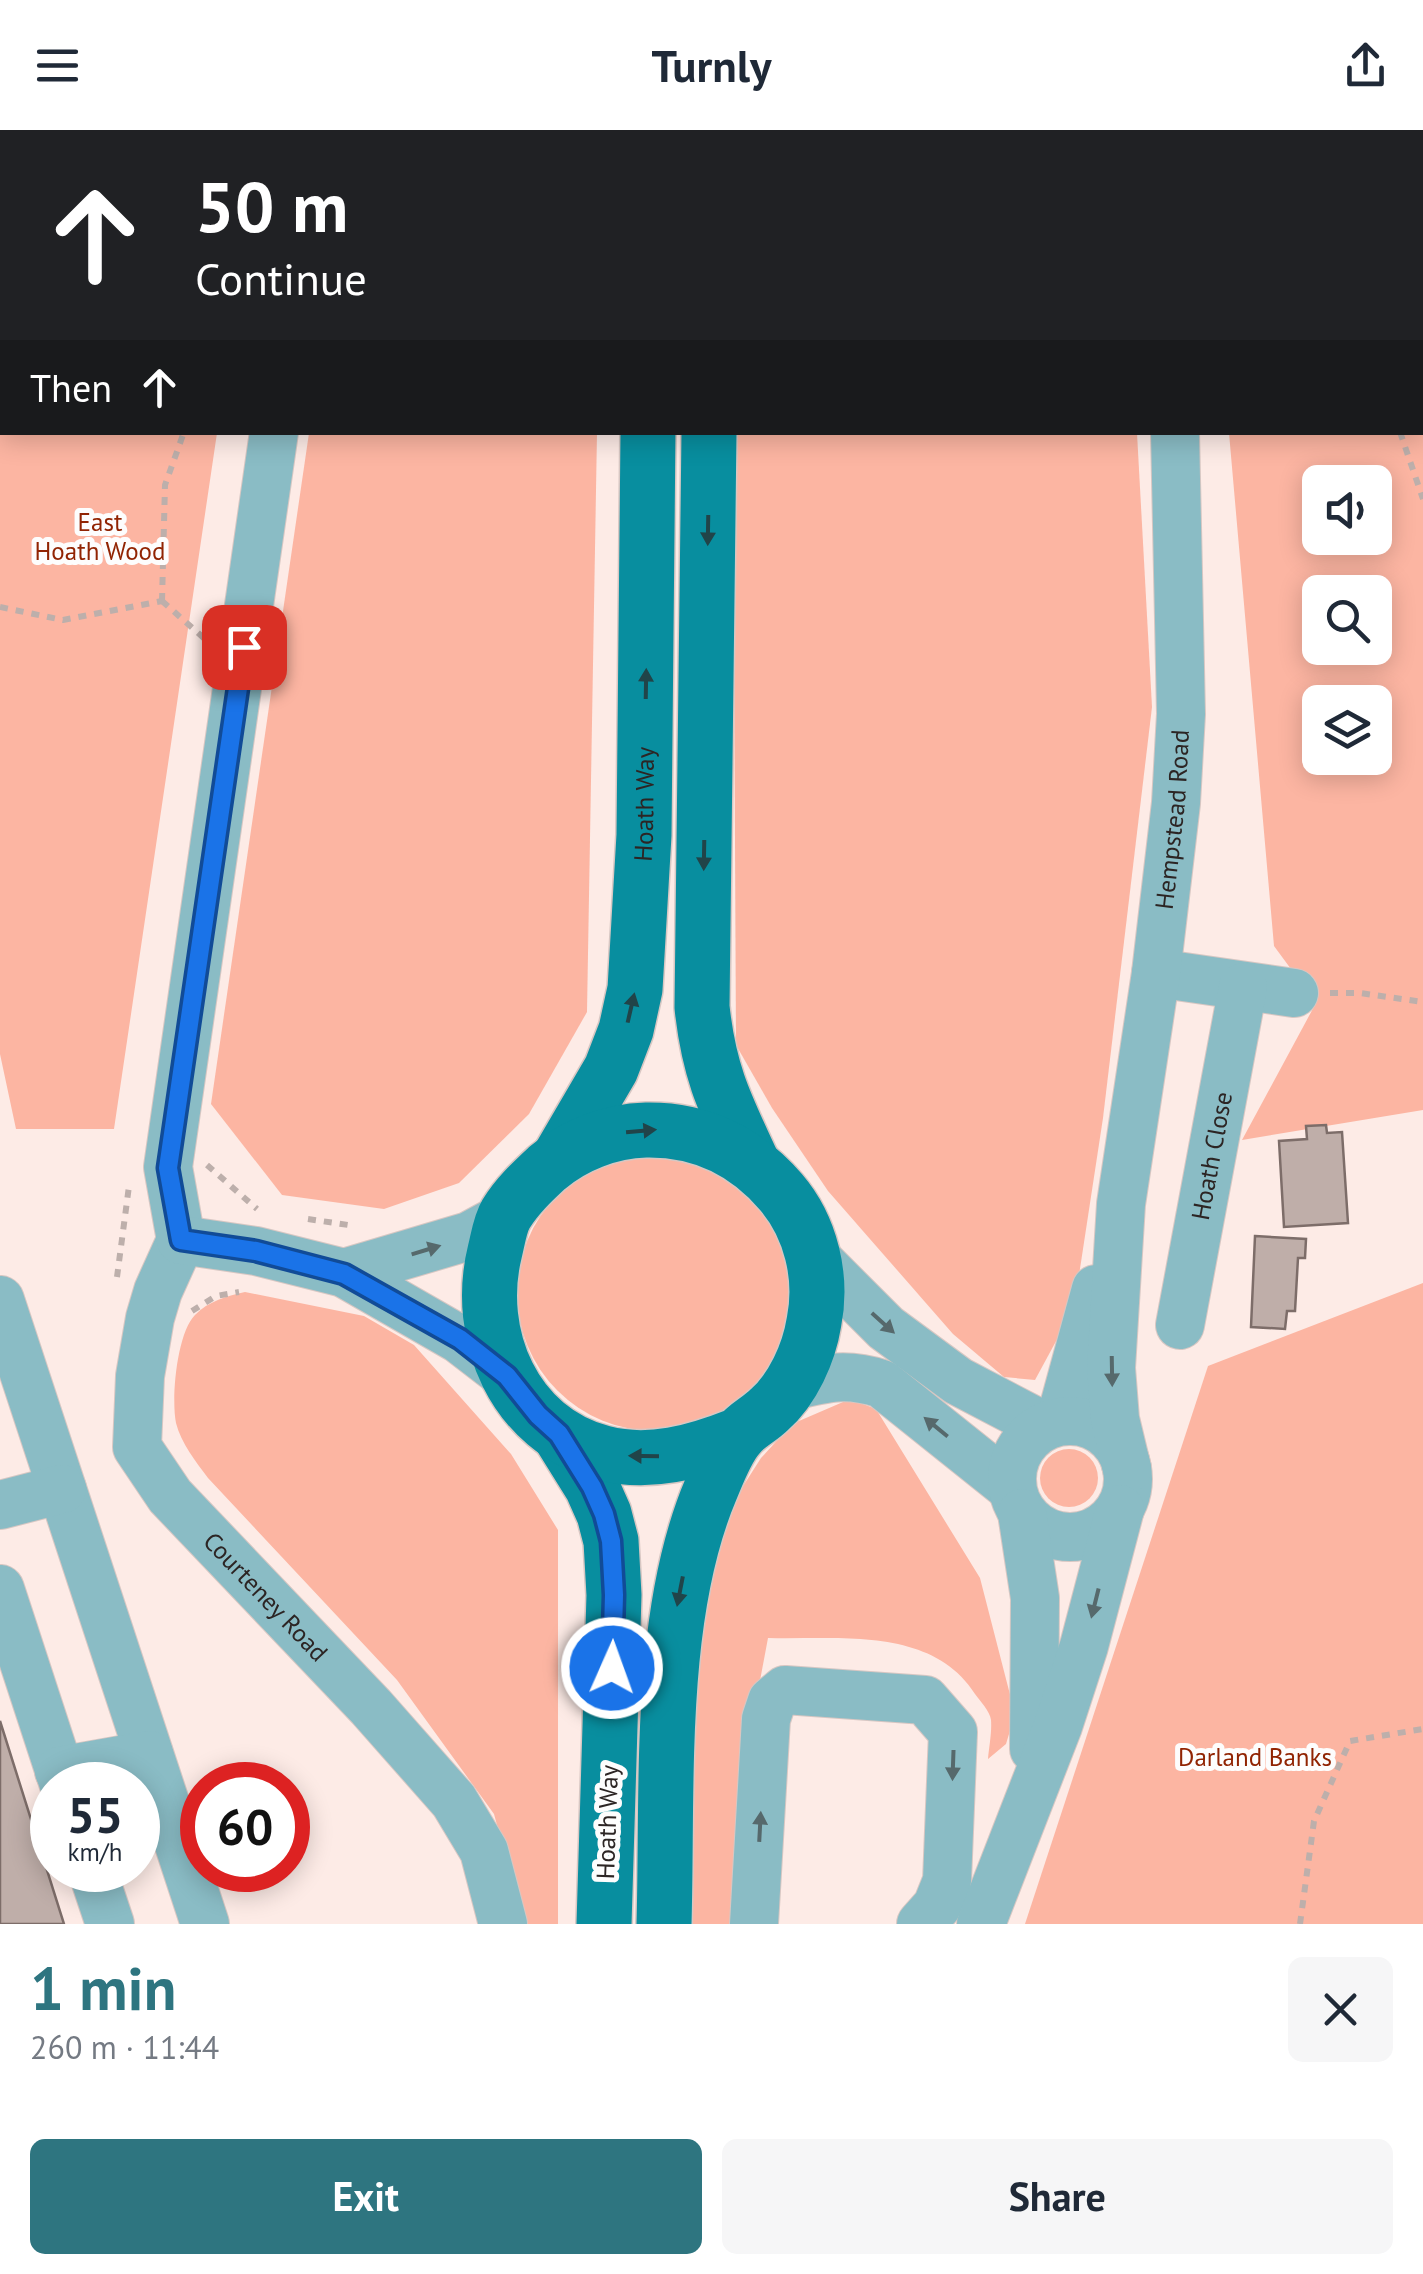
<!DOCTYPE html>
<html lang="en">
<head>
<meta charset="utf-8">
<style>
  body { margin:0; font-family:"PT Sans",sans-serif; background:#f6f6f7; color:#1f2937; height:100vh; display:flex; flex-direction:column; font-size:38px; white-space:nowrap }
  * { box-sizing:border-box; margin:0 }
  p { font-size:32px; color:#747a83 }
  .icon { flex:none; width:55px; height:55px; fill:none; stroke:currentColor; stroke-width:2; stroke-linecap:round; stroke-linejoin:round }
  .map { position:relative; height:1794px; overflow:hidden }
  .details { display:flex; flex-direction:column; background:#fff; flex:1 }
  .details>* { flex:none }
  .hud { position:absolute; left:0px; top:0px; width:1425px; height:305px; box-shadow:0 5px 25px #0003; background:#202124; color:#fff; overflow:hidden }
  .controls { position:absolute; left:1302px; top:335px; display:grid; gap:20px }
  .controls a { display:grid; place-items:center; width:90px; height:90px; border-radius:15px; background:#fff; box-shadow:0 5px 25px #0003; font-size:50px }
  .speed { position:absolute; left:30px; top:1632px; display:flex; gap:20px; font-size:50px; font-weight:700; text-align:center }
  .speed>* { display:grid; place-content:center; width:130px; height:130px; border-radius:50%; background:#fff; box-shadow:0 5px 25px #0003; line-height:1 }
  .speed small { font-size:25px; font-weight:400 }
  .speed .limit { border:15px solid #d22; background:#fff; color:#111 }
  .pin { position:absolute; display:grid; place-items:center; width:85px; height:85px; color:#fff; margin:-42px; border-radius:20px; box-shadow:0 5px 15px #0006 }
  .me { position:absolute; width:110px; margin:-55px; rotate:2deg; stroke-linejoin:round; filter:drop-shadow(0 0 8px #0008) }
  .turn { display:flex; align-items:center; gap:35px; height:210px; padding:0 30px; font-size:45px }
  .turn .icon { width:130px; height:130px; stroke-width:2.5 }
  .turn b { display:block; font-size:70px; line-height:85px }
  .then { display:flex; align-items:center; height:95px; padding:0 30px; background:#0003; gap:20px; font-size:38px }
  .round { display:grid; place-items:center; flex:none; width:105px; height:105px; border-radius:15px; background:#f6f6f7 }
  .summary { display:flex; align-items:center; justify-content:space-between; height:170px; padding:0 30px }
  h1 { font-size:60px; font-weight:800; line-height:75px; color:#2e7580 }
  .primary-button { display:flex; gap:20px; margin-top:auto; padding:20px 30px }
  .primary-button a { flex:1; height:115px; border-radius:15px; background:#2e7580; color:#fff; font-size:40px; font-weight:800; line-height:115px; text-align:center }
  .primary-button a+a { background:#f6f6f7; color:#1f2937 }
  header { display:flex; justify-content:space-between; align-items:center; height:130px; padding:0 30px; background:#fff; font-size:45px; font-weight:800 }
  .map>svg:first-child { display:block }
  .green { fill:#fcb5a2; fill-rule:evenodd }
  .building { fill:#bfaea9; stroke:#7d6d69; stroke-width:2.5 }
  .lines { fill:none; stroke-linecap:round; stroke-linejoin:round }
  .minor-casing { stroke:#d7c7c3; stroke-width:50 }
  .major-casing { stroke:#d7c7c3; stroke-width:58 }
  .path { stroke:#bdafab; stroke-width:6; stroke-dasharray:8 8; stroke-linecap:butt }
  .minor { stroke:#8abcc5; stroke-width:48 }
  .major { stroke:#088e9f; stroke-width:55 }
  .oneway { fill:#214449 }
  .oneway2 { fill:#56696c }
  .route-casing { stroke:#114b97; stroke-width:25 }
  .route { stroke:#1a73e8; stroke-width:18 }
  .labels { text-anchor:middle; stroke-width:10; stroke-linejoin:round; paint-order:stroke }
  .park-label { font-size:25px; fill:#912403; stroke:#fdfdfd }
  .street-label { font-size:25px; fill:#2c2524; stroke:#fdfdfd }
</style>
</head>
<body>
<header><svg class="icon" aria-label="menu" viewBox="0 0 24 24"><path d="M4 6h16M4 12h16M4 18h16"/></svg>Turnly<svg class="icon" aria-label="share" viewBox="0 0 24 24"><path d="M12 15V3M7 8l5-5 5 5M5 13v7h14v-7"/></svg></header>
<div class="map">
<svg width="1423" height="1794" viewBox="0 0 1423 1794">
  <rect width="100%" height="100%" fill="#fdebe6"/>
  <g class="green">
    <polygon points="0,0 262,0 2,2 2,302 217,303 114,999 16,999 0,924"/>
    <rect x="731" y="0" width="373" height="2"/>
    <path d="M1196,0H1423V980L1242,1010L1316,873L1274,816L1229,303L1422,302V2ZM1320,352H1375V408H1320ZM1320,462H1375V518H1320ZM1320,572H1375V628H1320Z"/>
    <polygon points="309,303 597,303 587,882 529,984 459,1053 384,1079 282,1065 211,974"/>
    <polygon points="733,303 1137,303 1152,577 1103,988 1074,1178 1035,1250 1004,1247 953,1204 828,1061 772,978 736,915"/>
    <circle cx="655" cy="1163" r="138"/>
    <polygon points="1423,1153 1423,1794 1025,1794 1208,1236"/>
    <path d="M245,1162L364,1186L414,1215L511,1324L558,1400V1794H524L494,1684L397,1550L208,1348C196,1332 181,1313 176,1293C171,1268 177,1203 195,1185C208,1171 228,1166 245,1162Z"/>
    <path d="M850,1269L876,1279L980,1448L1015,1584L1006,1614L988,1629C989,1617 992,1602 991,1590C990,1581 980,1571 975,1564C932,1496 838,1510 768,1508L752,1593L745,1794H686L695,1512L722,1389L761,1328L792,1294Z"/>
    <circle cx="1069" cy="1348" r="29"/>
  </g>
  <g class="building">
    <polygon points="1326,995 1327,1003 1342,1002 1348,1093 1284,1097 1279,1011 1307,1009 1306,996"/>
    <polygon points="1255,1106 1306,1109 1305,1128 1298,1128 1295,1181 1287,1181 1285,1199 1251,1197"/>
    <polygon points="0,1591 64,1794 0,1794"/>
  </g>
  <g class="lines">
    <g class="minor-casing">
      <g id="minor">
        <polyline points="1142,0 1142,2"/>
        <polyline points="317,2 318,0"/>
        <polyline points="1156,843 1294,863"/>
        <path id="s1" d="M181,1110L158,1161L150,1188L140,1246L137,1317L170,1366L371,1577L454,1671L484,1721L503,1794"/>
        <polyline points="181,1110 168,1037 274,302"/>
        <polyline points="181,1110 256,1121 344,1143 459,1209 507,1246"/>
        <polyline points="813,1125 886,1198 958,1251 1044,1296"/>
        <polyline points="344,1143 469,1106 504,1087"/>
        <polyline points="0,1170 205,1794"/>
        <path id="s2" d="M1180,1195L1243,857"/>
        <path d="M789,1257C825,1248 845,1242 882,1254L1012,1358"/>
        <polyline points="1060,1291 1096,1159"/>
        <circle cx="1070" cy="1349" r="58"/>
        <path id="s3" d="M1127,1339L1115,1289L1111,1238L1121,1074L1156,843L1176,673L1181,584L1175,302"/>
        <polyline points="0,1375 62,1359"/>
        <polyline points="1022,1383 1035,1468 1034,1619"/>
        <polyline points="0,1459 64,1655"/>
        <polyline points="59,1641 149,1625"/>
        <polyline points="92,1740 110,1794"/>
        <polyline points="754,1794 766,1589 772,1571 785,1560 925,1570 953,1602 947,1751 937,1776 921,1794"/>
        <polyline points="981,1794 1058,1596 1084,1516 1120,1379"/>
      </g>
    </g>
    <g class="major-casing">
      <g id="major">
        <polyline points="652,2 652,0"/>
        <polyline points="712,2 712,0"/>
        <path d="M709,302L702,877C709,943 725,974 752,1032"/>
        <path id="s4" d="M559,1028L611,939L626,900L635,859L644,705L648,302"/>
        <polyline points="559,1304 592,1357 604,1384 611,1411 614,1465 604,1794"/>
        <path d="M664,1794C668,1656 657,1486 711,1359C718,1342 727,1318 739,1305C747,1295 760,1289 769,1280C793,1259 809,1223 814,1192C823,1147 811,1097 781,1062C746,1021 700,999 646,1000C610,1001 574,1015 547,1038C532,1052 517,1066 506,1084C500,1094 498,1109 495,1121C474,1205 514,1300 603,1323C650,1335 695,1322 738,1305"/>
      </g>
    </g>
    <g class="path">
      <polyline points="1295,0 1296,2"/>
      <polyline points="228,2 228,0"/>
      <polyline points="1400,302 1423,369"/>
      <polyline points="162,471 165,355 184,302"/>
      <polyline points="162,471 206,510"/>
      <polyline points="0,477 63,490 162,471"/>
      <polyline points="1330,863 1360,863 1423,872"/>
      <polyline points="207,1035 257,1079"/>
      <polyline points="308,1089 355,1096"/>
      <polyline points="117,1147 129,1056"/>
      <polyline points="192,1181 216,1166 239,1162"/>
      <polyline points="1300,1794 1314,1691 1350,1611 1423,1599"/>
    </g>
    <use href="#minor" class="minor"/>
    <use href="#major" class="major"/>
  </g>
  <defs><path id="oneway-solid" d="M-6-.8H1V-3.2L6.5 0L1 3.2V.8H-6Z" transform="scale(2.5)"/></defs>
  <g class="oneway">
    <use href="#oneway-solid" transform="translate(708 400) rotate(91)"/>
    <use href="#oneway-solid" transform="translate(646 554) rotate(-89)"/>
    <use href="#oneway-solid" transform="translate(704 725) rotate(91)"/>
    <use href="#oneway-solid" transform="translate(631 878) rotate(-77)"/>
    <use href="#oneway-solid" transform="translate(641 1001) rotate(-5)"/>
    <use href="#oneway-solid" transform="translate(644 1326) rotate(-179)"/>
    <use href="#oneway-solid" transform="translate(680 1461) rotate(101)"/>
  </g>
  <g class="oneway2">
    <use href="#oneway-solid" transform="translate(426 1120) rotate(-17)"/>
    <use href="#oneway-solid" transform="translate(883 1193) rotate(42)"/>
    <use href="#oneway-solid" transform="translate(1112 1241) rotate(89)"/>
    <use href="#oneway-solid" transform="translate(936 1297) rotate(-141)"/>
    <use href="#oneway-solid" transform="translate(1095 1473) rotate(104)"/>
    <use href="#oneway-solid" transform="translate(953 1635) rotate(92)"/>
    <use href="#oneway-solid" transform="translate(760 1697) rotate(-87)"/>
  </g>
  <g class="lines">
    <g class="route-casing">
      <polyline id="route" points="244,517 168,1038 181,1110 256,1121 344,1144 460,1209 507,1246 538,1285 559,1304 592,1357 604,1384 611,1411 614,1465 612,1538"/>
    </g>
    <use href="#route" class="route"/>
  </g>
  <g class="labels">
    <g class="park-label">
      <text x="100" y="401">East<tspan x="100" dy="29">Hoath Wood</tspan></text>
      <text x="1255" y="1636">Darland Banks</text>
    </g>
    <g class="street-label">
      <text dy="9" stroke="none"><textPath href="#s4" startOffset="372">Hoath Way</textPath></text>
      <text dy="9" stroke="none"><textPath href="#s3" startOffset="655">Hempstead Road</textPath></text>
      <text dy="9" stroke="none"><textPath href="#s2" startOffset="172">Hoath Close</textPath></text>
      <text dy="9" stroke="none"><textPath href="#s1" startOffset="412">Courteney Road</textPath></text>
      <text transform="translate(607 1692) rotate(-88)" y="9">Hoath Way</text>
    </g>
  </g>
</svg>
<div class="controls">
<a><svg class="icon" aria-label="sound" viewBox="0 0 24 24"><path d="M4 9h4l5-4v14l-5-4H4zM17 9q2 3 0 6"/></svg></a>
<a><svg class="icon" aria-label="search" viewBox="0 0 24 24"><circle cx="10" cy="10" r="6"/><path d="M15 15l6 6"/></svg></a>
<a><svg class="icon" aria-label="layers" viewBox="0 0 24 24"><path d="M12 4l9 5-9 5-9-5zM3 14l9 5 9-5"/></svg></a>
</div>
<div class="speed"><div>55<small>km/h</small></div><div class="limit">60</div></div>
<div class="pin" style="left:244px;top:517px;background:#d93025"><svg class="icon" aria-label="arrive" viewBox="0 0 24 24"><path d="M6 21V4h12l-3 4 3 4H6"/></svg></div>
<svg class="me" style="left:612px;top:1538px" viewBox="-20 -20 40 40"><circle r="17" fill="#1a73e8" stroke="#fff" stroke-width="3"/><path d="M0-11L8 9 0 5-8 9z" fill="#fff"/></svg>
<div class="hud">
<div class="turn"><svg class="icon" aria-label="ahead" viewBox="0 0 24 24"><path d="M12 20V5M6 11l6-6 6 6"/></svg><div><b>50 m</b>Continue</div></div>
<div class="then">Then<svg class="icon" aria-label="ahead" viewBox="0 0 24 24"><path d="M12 20V5M6 11l6-6 6 6"/></svg></div>
</div>
</div>
<section class="details">
<div class="summary"><div><h1>1 min</h1><p>260 m · 11:44</p></div><a class="round"><svg class="icon" aria-label="close" viewBox="0 0 24 24"><path d="M6 6l12 12M18 6L6 18"/></svg></a></div>
<div class="primary-button"><a>Exit</a><a>Share</a></div>
</section>
</body>
</html>
